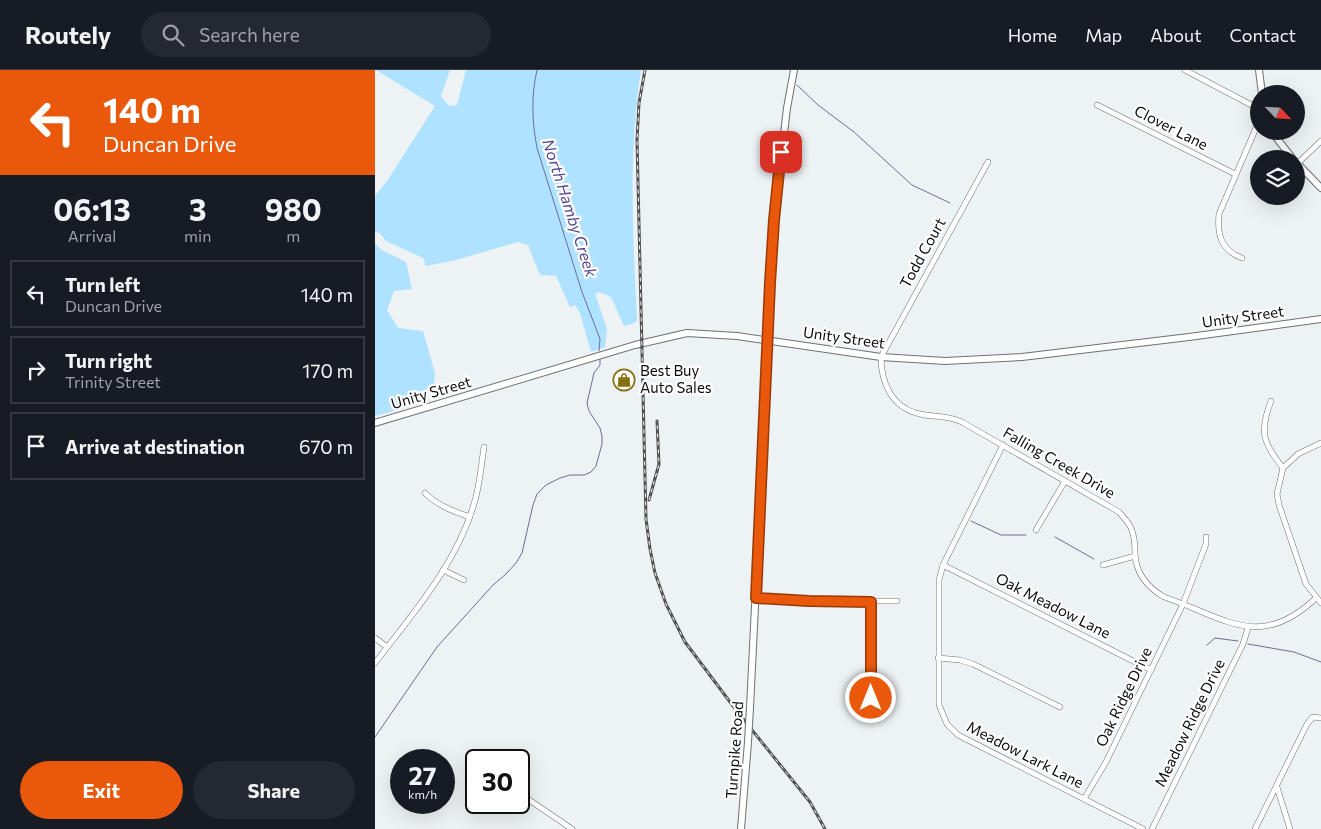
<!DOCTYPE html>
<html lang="en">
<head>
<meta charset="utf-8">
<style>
  body { margin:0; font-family:Commissioner,sans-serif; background:#242831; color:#f1f3f6; height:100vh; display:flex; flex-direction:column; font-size:19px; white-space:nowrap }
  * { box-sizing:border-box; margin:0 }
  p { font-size:16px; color:#9ea1a6 }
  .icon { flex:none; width:28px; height:28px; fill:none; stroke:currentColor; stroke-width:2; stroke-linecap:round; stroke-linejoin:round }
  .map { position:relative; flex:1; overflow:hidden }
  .side { display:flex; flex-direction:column; background:#171b24; width:375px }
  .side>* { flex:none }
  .top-card { background:#ea580c; color:#fff; overflow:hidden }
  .needle { width:32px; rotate:115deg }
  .buttons { position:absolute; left:875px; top:15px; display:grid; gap:10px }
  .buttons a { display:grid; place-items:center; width:55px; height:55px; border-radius:50%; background:#171b24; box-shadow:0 5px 20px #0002; font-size:25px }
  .speed { position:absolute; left:15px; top:679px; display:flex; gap:10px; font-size:25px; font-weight:700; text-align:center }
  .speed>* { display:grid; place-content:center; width:65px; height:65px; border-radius:50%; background:#171b24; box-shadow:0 5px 20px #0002; line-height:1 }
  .speed small { font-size:12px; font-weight:400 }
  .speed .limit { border:2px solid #111; border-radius:8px; background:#fff; color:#111 }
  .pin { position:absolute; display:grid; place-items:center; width:42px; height:42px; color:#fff; margin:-21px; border-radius:10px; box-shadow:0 2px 8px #0006 }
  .me { position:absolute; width:55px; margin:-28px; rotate:0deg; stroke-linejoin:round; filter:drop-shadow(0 0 4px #0008) }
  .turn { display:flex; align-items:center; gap:18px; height:105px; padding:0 20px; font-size:22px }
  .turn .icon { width:65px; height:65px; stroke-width:2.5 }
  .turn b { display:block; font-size:35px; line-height:42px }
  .eta { display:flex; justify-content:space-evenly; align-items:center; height:85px; text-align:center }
  .eta b { font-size:30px; font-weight:700; line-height:35px }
  .button { display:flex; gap:10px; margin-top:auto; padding:10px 20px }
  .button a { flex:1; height:58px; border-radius:30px; background:#ea580c; color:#fff; font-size:20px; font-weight:700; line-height:58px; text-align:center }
  .button a+a { background:#242831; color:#f1f3f6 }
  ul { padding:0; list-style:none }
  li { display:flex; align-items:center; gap:15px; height:68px; margin:0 10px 8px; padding:0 10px; border:2px solid #363941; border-radius:0px }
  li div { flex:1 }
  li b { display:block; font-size:19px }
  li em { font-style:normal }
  header { display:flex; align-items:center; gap:30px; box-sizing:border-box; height:70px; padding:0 25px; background:#171b24; border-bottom:1px solid #363941 }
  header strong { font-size:24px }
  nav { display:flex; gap:28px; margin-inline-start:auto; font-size:18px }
  .search { width:350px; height:45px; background:#242831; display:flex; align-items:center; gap:12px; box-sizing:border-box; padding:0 18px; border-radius:28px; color:#9ea1a6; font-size:19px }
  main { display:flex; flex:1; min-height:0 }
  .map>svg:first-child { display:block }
  .green { fill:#aee2ff }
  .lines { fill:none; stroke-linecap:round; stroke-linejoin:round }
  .stream { stroke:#706c95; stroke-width:1 }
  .minor-casing { stroke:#6c7173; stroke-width:6 }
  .tertiary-casing { stroke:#6c7173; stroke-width:8 }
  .minor { stroke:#fff; stroke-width:5 }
  .tertiary { stroke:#fff; stroke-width:6 }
  .rail-casing { stroke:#4e5051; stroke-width:3 }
  .rail { stroke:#fff; stroke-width:1; stroke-dasharray:4; stroke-linecap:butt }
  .tertiary-bridge-casing { stroke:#6c7173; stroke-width:8; stroke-linecap:butt }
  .tertiary-bridge { stroke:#fff; stroke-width:6 }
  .route-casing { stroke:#983908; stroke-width:12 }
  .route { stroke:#ea580c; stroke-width:9 }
  .labels { text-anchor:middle; stroke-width:4.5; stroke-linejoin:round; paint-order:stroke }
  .street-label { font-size:15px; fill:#0b0c0d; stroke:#fff }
  .poi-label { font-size:15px; fill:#0b0c0d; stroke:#fff; text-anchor:start }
  .water-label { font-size:16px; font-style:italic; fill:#564891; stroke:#fff }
</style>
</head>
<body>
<header>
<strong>Routely</strong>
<div class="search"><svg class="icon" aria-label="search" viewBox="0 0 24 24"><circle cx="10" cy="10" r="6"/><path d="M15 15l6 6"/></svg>Search here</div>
<nav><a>Home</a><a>Map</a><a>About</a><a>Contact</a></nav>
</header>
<main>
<section class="side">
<div class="top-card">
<div class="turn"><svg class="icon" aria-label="left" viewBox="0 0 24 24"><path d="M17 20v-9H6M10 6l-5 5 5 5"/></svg><div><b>140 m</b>Duncan Drive</div></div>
</div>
<div class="eta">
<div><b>06:13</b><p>Arrival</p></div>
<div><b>3</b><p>min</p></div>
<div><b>980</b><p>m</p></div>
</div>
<ul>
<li><svg class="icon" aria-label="left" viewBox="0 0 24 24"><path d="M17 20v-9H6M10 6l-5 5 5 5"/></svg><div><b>Turn left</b><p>Duncan Drive</p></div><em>140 m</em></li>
<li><svg class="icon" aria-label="right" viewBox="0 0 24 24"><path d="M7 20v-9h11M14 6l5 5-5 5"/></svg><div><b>Turn right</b><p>Trinity Street</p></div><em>170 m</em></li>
<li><svg class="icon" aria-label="arrive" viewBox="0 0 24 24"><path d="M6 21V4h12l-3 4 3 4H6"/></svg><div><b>Arrive at destination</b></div><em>670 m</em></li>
</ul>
<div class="button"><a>Exit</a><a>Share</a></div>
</section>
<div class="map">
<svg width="946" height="759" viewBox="0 0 946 759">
  <rect width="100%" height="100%" fill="#edf2f5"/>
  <g class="green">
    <path d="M1,0H75L66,26L74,36L82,35L91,0H266C253,83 258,167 262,251L257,254L249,256L236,227L224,222L220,224L232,259L230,277L216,282L205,243L200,235L195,237L181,206L165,205L153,175L143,172L81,190L51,196L48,188L11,171L5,163L0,162V126L12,111L60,36Z"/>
    <polygon points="0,173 5,179 31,192 37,219 19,221 12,240 23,258 48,261 60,303 58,321 33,337 0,346"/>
  </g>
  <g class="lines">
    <g class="stream">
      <path d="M162,0C156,25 157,52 162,78L207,222L225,269L224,281"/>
      <polyline points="422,15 443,35 479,62 537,115 575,133"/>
      <polyline points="596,451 626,465 651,465"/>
      <polyline points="680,467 719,489"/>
      <polyline points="873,574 919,582 946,592"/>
      <polyline points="832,575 840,568 863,571"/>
      <polyline points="0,667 62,577 118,515 131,504 141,493 147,483 158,435 162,424 171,415 185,408 195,405 209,405 216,402 221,396 227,374 227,366 225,358 214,341 212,333 219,303 225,295 225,290"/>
    </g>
    <g class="minor-casing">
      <g id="minor">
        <polyline points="810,0 884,39"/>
        <polyline points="722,35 860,104"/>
        <path d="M613,92L506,287C506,313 517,338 545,344C562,348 569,344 587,352L744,442C749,448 755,453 757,461C760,468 760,476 760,484C761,504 772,517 789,527C849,547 884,582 941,528"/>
        <polyline points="923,93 946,71"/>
        <path d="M867,188C846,180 842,165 844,144L884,51"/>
        <path d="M896,331C884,362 888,373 908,398"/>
        <polyline points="628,375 568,495 564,510 564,635 572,654 583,665 768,759"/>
        <polyline points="908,398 902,424 904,435 931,514 946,533"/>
        <polyline points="908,398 923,384 946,373"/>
        <path d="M50,423C63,436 78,441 95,447"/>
        <polyline points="661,460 690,411"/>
        <polyline points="568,495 776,600"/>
        <polyline points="728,495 760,486"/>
        <polyline points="68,500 89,510"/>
        <polyline points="381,528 434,531 522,531"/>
        <polyline points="0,568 12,577"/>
        <polyline points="563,588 585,590 598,594 685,637"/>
        <path d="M0,593C38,543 81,495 99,434C105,415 106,396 109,377"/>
        <polyline points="495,628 496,532"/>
        <polyline points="902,717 915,759"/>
        <polyline points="144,723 197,759"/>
        <polyline points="709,729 731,692 808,534 831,474 831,467"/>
        <polyline points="777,759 868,574 873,558"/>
        <polyline points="880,759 932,654 938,647 946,648"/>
      </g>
    </g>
    <g class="tertiary-casing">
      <g id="tertiary">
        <polyline points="884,0 887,24"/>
        <polyline points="896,61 918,89"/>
        <polyline points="921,92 946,118"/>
        <polyline points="0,353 260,275 312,263 362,266 506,287 570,291 647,287 814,267 946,249"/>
        <polyline points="375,638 399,150 412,38 419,0"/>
        <polyline points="366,759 373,672"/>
      </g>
    </g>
    <use href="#minor" class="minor"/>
    <use href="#tertiary" class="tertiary"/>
    <g class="rail-casing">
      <g id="rail">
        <polyline points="270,0 264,33 262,70 271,449 275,479 280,503 291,534 310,572 361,640 435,732 450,759"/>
        <polyline points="274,430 284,394 282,351"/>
      </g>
    </g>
    <use href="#rail" class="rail"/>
    <g class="tertiary-bridge-casing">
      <polyline id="tertiary-bridge" points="373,672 375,638"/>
    </g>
    <use href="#tertiary-bridge" class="tertiary-bridge"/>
  </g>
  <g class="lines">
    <g class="route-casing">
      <polyline id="route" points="406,82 399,150 395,213 381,528 434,531 496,532 496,628"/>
    </g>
    <use href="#route" class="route"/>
  </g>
  <defs>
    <g id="shop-ring" transform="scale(1.125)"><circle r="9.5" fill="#fff" stroke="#876e0e" stroke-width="1.5"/><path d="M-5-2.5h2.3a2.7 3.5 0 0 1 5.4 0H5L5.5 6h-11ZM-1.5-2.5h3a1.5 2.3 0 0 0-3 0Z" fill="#876e0e"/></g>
  </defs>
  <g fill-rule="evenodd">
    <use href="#shop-ring" x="249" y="310"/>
  </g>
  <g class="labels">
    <g class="street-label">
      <text transform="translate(796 58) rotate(27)" y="5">Clover Lane</text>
      <text transform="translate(548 183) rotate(-61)" y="5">Todd Court</text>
      <text transform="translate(868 247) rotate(-8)" y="5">Unity Street</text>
      <text transform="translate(469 268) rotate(8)" y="5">Unity Street</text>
      <text transform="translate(56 323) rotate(-16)" y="5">Unity Street</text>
      <text transform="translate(684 393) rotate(30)" y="5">Falling Creek Drive</text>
      <text transform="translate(678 536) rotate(27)" y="5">Oak Meadow Lane</text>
      <text transform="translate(749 627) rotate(-64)" y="5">Oak Ridge Drive</text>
      <text transform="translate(815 653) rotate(-64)" y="5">Meadow Ridge Drive</text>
      <text transform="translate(360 680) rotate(-86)" y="5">Turnpike Road</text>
      <text transform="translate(650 685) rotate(27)" y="5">Meadow Lark Lane</text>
    </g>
    <g class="poi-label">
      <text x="265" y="306">Best Buy<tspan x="265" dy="17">Auto Sales</tspan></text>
    </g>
    <g class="water-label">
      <text transform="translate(195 138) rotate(72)" y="6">North Hamby Creek</text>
    </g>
  </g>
</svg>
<div class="buttons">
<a><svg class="needle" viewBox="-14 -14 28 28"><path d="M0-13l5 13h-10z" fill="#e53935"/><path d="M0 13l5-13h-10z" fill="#9ea1a6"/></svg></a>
<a><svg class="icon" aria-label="layers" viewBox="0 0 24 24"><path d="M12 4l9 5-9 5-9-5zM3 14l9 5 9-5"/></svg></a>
</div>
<div class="speed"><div>27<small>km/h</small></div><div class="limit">30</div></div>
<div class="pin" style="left:406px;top:82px;background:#d93025"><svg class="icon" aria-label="arrive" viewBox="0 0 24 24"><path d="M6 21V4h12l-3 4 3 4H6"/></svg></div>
<svg class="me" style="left:496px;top:628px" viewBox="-20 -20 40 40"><circle r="17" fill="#ea580c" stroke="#fff" stroke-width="3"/><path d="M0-11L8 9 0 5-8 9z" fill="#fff"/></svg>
</div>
</main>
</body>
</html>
